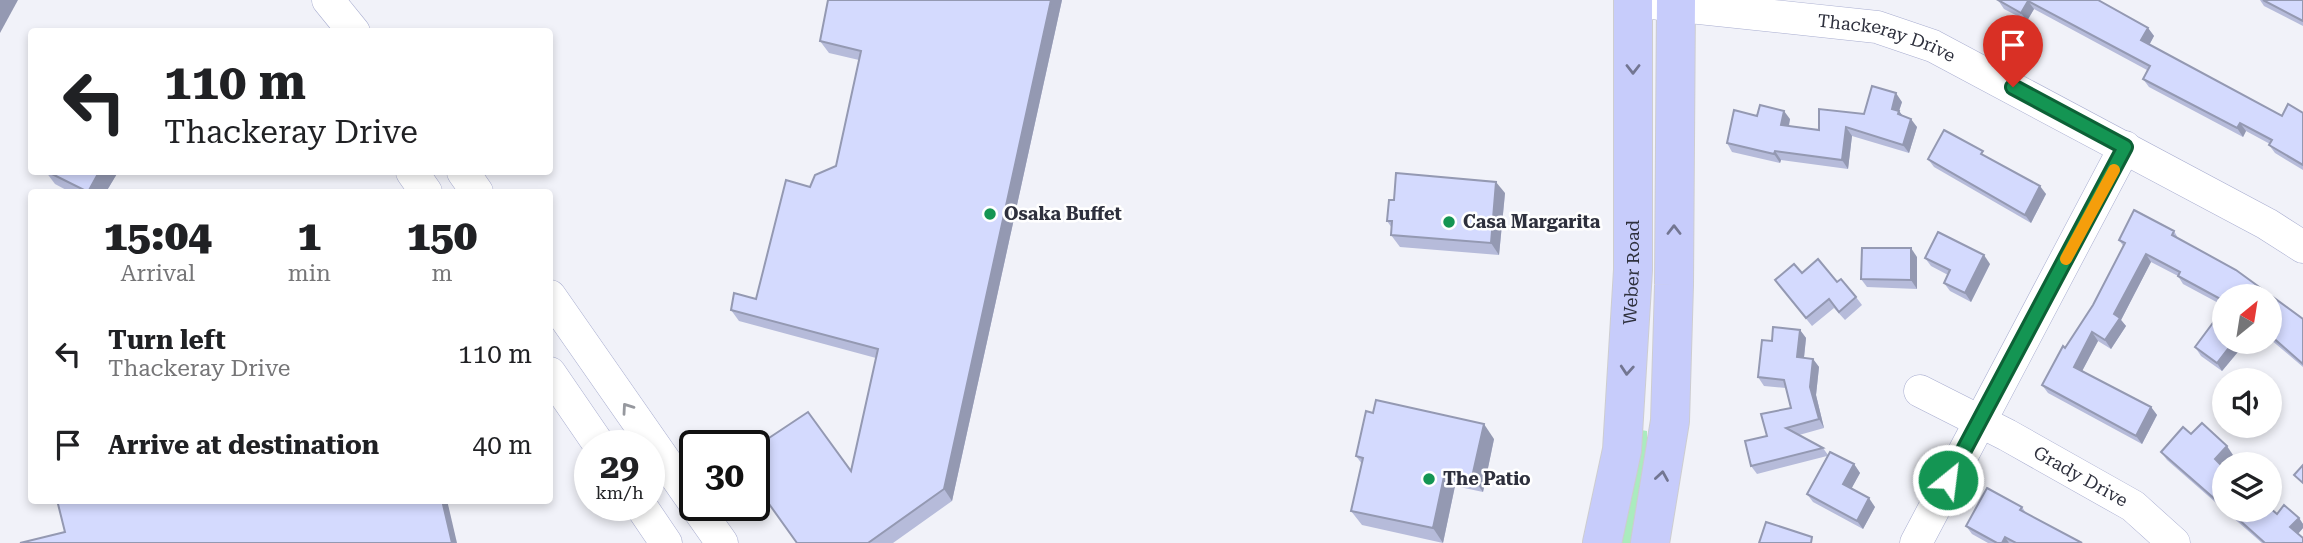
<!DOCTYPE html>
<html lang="en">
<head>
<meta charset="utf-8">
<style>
  body { margin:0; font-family:"Roboto Serif",serif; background:#f2f2f2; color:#202124; height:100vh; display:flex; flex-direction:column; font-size:26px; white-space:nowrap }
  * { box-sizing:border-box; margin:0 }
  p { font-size:23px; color:#757577 }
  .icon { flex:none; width:38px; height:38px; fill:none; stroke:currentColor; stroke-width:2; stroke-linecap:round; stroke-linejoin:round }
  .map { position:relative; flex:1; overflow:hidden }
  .details { position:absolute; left:28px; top:189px; width:525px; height:315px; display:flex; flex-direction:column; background:#fff; border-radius:7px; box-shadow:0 4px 10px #0003 }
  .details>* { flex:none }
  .top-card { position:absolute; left:28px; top:28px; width:525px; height:147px; border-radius:7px; box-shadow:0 4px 10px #0003; background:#fff; color:#202124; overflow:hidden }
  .needle { width:46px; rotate:30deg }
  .buttons { position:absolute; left:2212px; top:284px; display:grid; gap:14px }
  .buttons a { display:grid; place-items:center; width:70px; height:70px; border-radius:50%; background:#fff; box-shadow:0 4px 10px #0003; font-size:35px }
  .speed { position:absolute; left:574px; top:430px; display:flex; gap:14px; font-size:35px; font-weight:700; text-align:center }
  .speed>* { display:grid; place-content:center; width:91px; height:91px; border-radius:50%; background:#fff; box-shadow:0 4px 10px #0003; line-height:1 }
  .speed small { font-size:18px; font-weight:400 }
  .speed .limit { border:4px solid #111; border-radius:10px; background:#fff; color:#111 }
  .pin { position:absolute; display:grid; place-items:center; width:60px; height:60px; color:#fff; margin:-72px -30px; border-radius:50% 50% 50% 0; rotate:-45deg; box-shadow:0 0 7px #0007 }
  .pin .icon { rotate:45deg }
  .me { position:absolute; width:77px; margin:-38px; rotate:29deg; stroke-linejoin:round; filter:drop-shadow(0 0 5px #0008) }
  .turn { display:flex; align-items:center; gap:24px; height:147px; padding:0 21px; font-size:32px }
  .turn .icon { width:91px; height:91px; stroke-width:2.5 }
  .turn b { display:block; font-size:49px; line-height:60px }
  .eta { display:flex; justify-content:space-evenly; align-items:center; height:119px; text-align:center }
  .eta b { font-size:42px; font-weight:800; line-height:49px }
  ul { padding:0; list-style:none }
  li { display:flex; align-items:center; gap:21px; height:91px; padding:0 21px }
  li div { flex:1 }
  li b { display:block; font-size:26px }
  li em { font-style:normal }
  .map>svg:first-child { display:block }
  .green { fill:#aaebbe }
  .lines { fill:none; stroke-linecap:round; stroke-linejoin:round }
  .minor-casing { stroke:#a8add0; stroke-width:33 }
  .major-casing { stroke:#cdcdd0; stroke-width:40 }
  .minor { stroke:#fff; stroke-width:32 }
  .major { stroke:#c7ccfb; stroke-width:38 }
  .wall { fill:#b6bbda }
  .shaded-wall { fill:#9499b2 }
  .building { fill:#d4dafe; stroke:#9499b2; stroke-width:2 }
  .oneway { stroke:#737692 }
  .oneway2 { stroke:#96989e }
  .route-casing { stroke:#0d6136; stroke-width:18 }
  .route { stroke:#149553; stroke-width:12 }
  .slow { stroke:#f59e0b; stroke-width:12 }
  .poi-dot { fill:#149553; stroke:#fff; stroke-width:2.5 }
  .labels { text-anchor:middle; stroke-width:5; stroke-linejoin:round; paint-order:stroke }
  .street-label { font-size:18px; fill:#2e303d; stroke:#fff }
  .poi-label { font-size:18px; font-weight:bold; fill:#2e303d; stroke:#fff; text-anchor:start }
</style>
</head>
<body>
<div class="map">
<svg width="2303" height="543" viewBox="0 0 2303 543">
  <rect width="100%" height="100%" fill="#f1f2f9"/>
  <polygon class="green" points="1641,430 1647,431 1647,460 1635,543 1618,543"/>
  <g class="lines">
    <g class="minor-casing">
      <g id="minor">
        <polyline points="328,0 354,32"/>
        <path id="s1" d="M1633,1L1877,27L1933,46L2267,224L2303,247"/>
        <polyline points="412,172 426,192"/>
        <polyline points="463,172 477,192"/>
        <polyline points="550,296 695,504"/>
        <polyline points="550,373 600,446"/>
        <path id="s2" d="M1920,391L2007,435L2133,506L2174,543"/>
        <polyline points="641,506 666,543"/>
        <polyline points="696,506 722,543"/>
        <polyline points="1916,543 2125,147"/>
      </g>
    </g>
    <g class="major-casing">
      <g id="major">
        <path id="s3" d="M1602,543L1622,450L1633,270V0"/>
        <polyline points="1650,543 1670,421 1674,285 1676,0"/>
      </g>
    </g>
    <use href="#minor" class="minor"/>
    <use href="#major" class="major"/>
  </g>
  <g class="wall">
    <polygon points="828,0 1062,0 952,501 893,543 796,543 851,471 876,358 739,321 731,310 756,299 836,166 859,60 829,53 820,41"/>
    <polygon points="1998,0 2098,0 2148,28 2154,36 2149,45 2282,116 2303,113 2303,170 2275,153 2269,145 2270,144 2246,131 2243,137 2149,87 2143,79 2147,70 2034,9 2027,21 2004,9"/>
    <polygon points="2260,0 2303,0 2303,26 2264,6"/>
    <polygon points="1902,102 1899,111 1903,116 1917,127 1909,153 1852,136 1848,169 1781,160 1780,163 1732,152 1727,143 1757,116 1790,119 1789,126 1819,130"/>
    <polygon points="1989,158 2046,194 2031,223 1934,167 1928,159"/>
    <polygon points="46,172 118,172 106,192 70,192 55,184"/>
    <polygon points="1505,193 1499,255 1400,247 1391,235 1392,228 1387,221"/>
    <polygon points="2134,210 2174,231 2179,240 2236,270 2303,319 2303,367 2270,339 2270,296 2224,296 2224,306 2183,284 2178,276 2151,262 2121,320 2126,326 2111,349 2098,341 2082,371 2151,407 2157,415 2142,444 2048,393 2042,385 2063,346 2065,348 2093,305 2124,247 2119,240"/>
    <polygon points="1917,257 1917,289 1867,287 1861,279"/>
    <polygon points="1925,258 1990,264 1971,302 1950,291 1944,283 1948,275 1931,266"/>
    <polygon points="1802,273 1837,282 1856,297 1862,305 1845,320 1834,308 1812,326 1775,280"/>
    <polygon points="1800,330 1806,338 1804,358 1813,359 1819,367 1816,395 1824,428 1799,435 1823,448 1828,455 1854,464 1860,473 1851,489 1875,507 1863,529 1813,502 1807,494 1827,456 1757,474 1751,466 1767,436 1791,408 1786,388 1764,386 1758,377 1772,341"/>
    <polygon points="2224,341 2247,341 2222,371 2201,356 2195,347"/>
    <polygon points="2191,434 2233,455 2222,466 2224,468 2224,509 2270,509 2277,514 2299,518 2303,524 2303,528 2298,534 2303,543 2262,543 2167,460 2161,452"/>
    <polygon points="1494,439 1483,492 1455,486 1443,543 1362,525 1351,511 1362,464 1356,456"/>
    <polygon points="2022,507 2026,513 2082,543 1988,543 1972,534 1966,526"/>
  </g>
  <g class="shaded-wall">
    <polygon points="0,0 18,0 0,33"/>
    <polygon points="1051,0 1062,0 952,501 944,489"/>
    <polygon points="2028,1 2034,9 2027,21 2021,13"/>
    <polygon points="2148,28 2154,36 2147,49 2141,40"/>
    <polygon points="1896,93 1902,102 1899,111 1905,119 1904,123 1892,109"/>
    <polygon points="1784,111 1790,119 1787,134 1781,125"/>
    <polygon points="1911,119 1917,127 1909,153 1903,145"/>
    <polygon points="2240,123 2246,131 2243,137 2237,128"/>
    <polygon points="1846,127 1852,136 1848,169 1842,160"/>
    <polygon points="1775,151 1781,160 1780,163 1774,154"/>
    <polygon points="99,172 118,172 106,192 88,192"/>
    <polygon points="1496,182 1505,193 1499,255 1491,243"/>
    <polygon points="2040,186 2046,194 2031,223 2025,215"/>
    <polygon points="1911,248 1917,257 1917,289 1911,280"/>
    <polygon points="2146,254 2151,262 2121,320 2126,326 2111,349 2105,340 2114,314"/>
    <polygon points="1984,255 1990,264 1971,302 1965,293"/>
    <polygon points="1800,330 1806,338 1803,366 1797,357"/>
    <polygon points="2092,332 2098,341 2080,375 2074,367"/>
    <polygon points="2234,341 2247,341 2222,371 2217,363"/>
    <polygon points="1813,359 1819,367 1816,395 1824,428 1819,419 1810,387"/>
    <polygon points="2151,407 2157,415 2142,444 2136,436"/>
    <polygon points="1484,424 1494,439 1483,492 1472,477"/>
    <polygon points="2227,446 2233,455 2221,468 2215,459"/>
    <polygon points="1854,464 1860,473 1849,493 1843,484"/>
    <polygon points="1445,472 1455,486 1443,543 1433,528"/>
    <polygon points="1869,498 1875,507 1863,529 1857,521"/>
    <polygon points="442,500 447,500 457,543 452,543"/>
    <polygon points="2299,518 2303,524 2303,528 2296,536 2290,527"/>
    <polygon points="2005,537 2009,543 2002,543"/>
  </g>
  <g class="building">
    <polygon points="828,0 1051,0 944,489 868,543 797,543 754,483 754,448 808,412 851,471 878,349 731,310 734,293 756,299 786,180 810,187 815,175 836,166 861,51 820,41"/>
    <polygon points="1998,0 2098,0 2148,28 2141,40 2282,116 2288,104 2303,113 2303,165 2269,145 2272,140 2240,123 2237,128 2143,79 2150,66 2028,1 2021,13"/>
    <polygon points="2263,0 2303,0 2303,21"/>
    <polygon points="1872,86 1896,93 1892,109 1899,111 1898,114 1911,119 1903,145 1846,127 1842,160 1775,151 1774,154 1727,143 1734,110 1757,116 1760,105 1784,111 1781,125 1819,130 1819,109 1864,114"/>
    <polygon points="1944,130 1983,151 1981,154 2040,186 2025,215 1928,159"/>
    <polygon points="48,172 99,172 88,192"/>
    <polygon points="1396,173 1496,182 1491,243 1391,235 1392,221 1387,221 1389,200 1394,200"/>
    <polygon points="2134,210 2174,231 2172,235 2236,270 2303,319 2303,364 2270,335 2270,296 2224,296 2224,301 2178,276 2180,272 2146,254 2114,314 2120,318 2105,340 2092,332 2074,367 2151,407 2136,436 2042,385 2063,346 2065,348 2093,305 2125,243 2119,240"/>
    <polygon points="1938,232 1984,255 1965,293 1944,283 1950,270 1925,258"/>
    <polygon points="1862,248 1911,248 1911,280 1861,279"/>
    <polygon points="1818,259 1837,282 1841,279 1856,297 1839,312 1829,299 1806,318 1775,280 1794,264 1802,273"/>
    <polygon points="2224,308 2224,341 2234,341 2217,363 2195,347"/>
    <polygon points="1773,327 1800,330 1797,357 1813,359 1810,387 1819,419 1786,428 1823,448 1751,466 1745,441 1767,436 1761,414 1791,408 1784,380 1758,377 1762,340 1772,341"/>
    <polygon points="1376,400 1484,424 1472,477 1445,472 1433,528 1351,511 1363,458 1356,456 1366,411 1373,413"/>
    <polygon points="2202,423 2227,446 2215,459 2224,468 2224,507 2161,452 2183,427 2191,434"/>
    <polygon points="1830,452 1854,464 1843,484 1869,498 1857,521 1807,494"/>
    <polygon points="2303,465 2303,483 2294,475"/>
    <polygon points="1987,488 2022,507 2020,510 2082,543 2016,543 2005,537 2002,543 1997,543 1966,526"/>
    <polygon points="57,500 442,500 452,543 20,543 65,532"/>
    <polygon points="2284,505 2299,518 2290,527 2303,538 2303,543 2265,543 2227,509 2270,509 2270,508 2277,514"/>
    <polygon points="1766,522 1812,537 1811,543 1759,543"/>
  </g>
  <defs><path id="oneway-chevron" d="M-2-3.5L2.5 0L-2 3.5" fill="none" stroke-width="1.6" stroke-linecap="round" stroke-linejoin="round" transform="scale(1.75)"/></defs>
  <g class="oneway">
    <use href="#oneway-chevron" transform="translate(1633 69) rotate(90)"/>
    <use href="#oneway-chevron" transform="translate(1674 230) rotate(-90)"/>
    <use href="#oneway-chevron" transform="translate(1627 370) rotate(94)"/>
    <use href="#oneway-chevron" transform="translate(1662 476) rotate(-81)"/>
  </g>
  <use class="oneway2" href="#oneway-chevron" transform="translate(627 408) rotate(-125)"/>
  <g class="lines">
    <g class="route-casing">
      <polyline id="route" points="1948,480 2125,147 2013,87"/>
    </g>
    <use href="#route" class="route"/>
    <polyline class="slow" points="2066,259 2114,170"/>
  </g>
  <g class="poi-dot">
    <circle cx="990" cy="214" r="7"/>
    <circle cx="1449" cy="222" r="7"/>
    <circle cx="1429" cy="479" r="7"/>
  </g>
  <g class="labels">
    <g class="street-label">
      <text dy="6" stroke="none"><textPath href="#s1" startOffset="257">Thackeray Drive</textPath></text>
      <text dy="6" stroke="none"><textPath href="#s3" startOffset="273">Weber Road</textPath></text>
      <text dy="6" stroke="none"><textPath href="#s2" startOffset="182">Grady Drive</textPath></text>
    </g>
    <g class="poi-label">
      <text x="1004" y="220">Osaka Buffet</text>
      <text x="1463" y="228">Casa Margarita</text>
      <text x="1443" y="485">The Patio</text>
    </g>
  </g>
</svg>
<div class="buttons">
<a><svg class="needle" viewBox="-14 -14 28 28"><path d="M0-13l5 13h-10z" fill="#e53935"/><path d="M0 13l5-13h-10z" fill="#757577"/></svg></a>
<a><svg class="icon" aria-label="sound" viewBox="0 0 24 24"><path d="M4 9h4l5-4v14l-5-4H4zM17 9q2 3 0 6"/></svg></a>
<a><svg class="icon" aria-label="layers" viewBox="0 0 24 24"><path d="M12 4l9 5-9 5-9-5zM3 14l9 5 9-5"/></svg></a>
</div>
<div class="speed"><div>29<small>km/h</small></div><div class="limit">30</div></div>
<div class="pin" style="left:2013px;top:87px;background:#d93025"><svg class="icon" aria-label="arrive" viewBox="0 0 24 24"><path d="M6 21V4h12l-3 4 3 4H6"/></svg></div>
<svg class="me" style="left:1948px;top:480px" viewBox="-20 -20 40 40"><circle r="17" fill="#149553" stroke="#fff" stroke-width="3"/><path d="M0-11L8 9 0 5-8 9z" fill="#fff"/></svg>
<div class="top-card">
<div class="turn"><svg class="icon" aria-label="left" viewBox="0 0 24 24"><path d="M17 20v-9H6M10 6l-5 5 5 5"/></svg><div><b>110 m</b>Thackeray Drive</div></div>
</div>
<section class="details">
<div class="eta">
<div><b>15:04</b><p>Arrival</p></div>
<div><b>1</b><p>min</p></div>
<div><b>150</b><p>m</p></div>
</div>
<ul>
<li><svg class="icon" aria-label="left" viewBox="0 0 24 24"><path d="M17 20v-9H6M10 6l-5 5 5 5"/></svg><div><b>Turn left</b><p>Thackeray Drive</p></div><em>110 m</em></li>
<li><svg class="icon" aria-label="arrive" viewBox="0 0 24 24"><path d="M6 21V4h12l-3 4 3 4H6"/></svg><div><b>Arrive at destination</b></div><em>40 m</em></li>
</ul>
</section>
</div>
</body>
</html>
